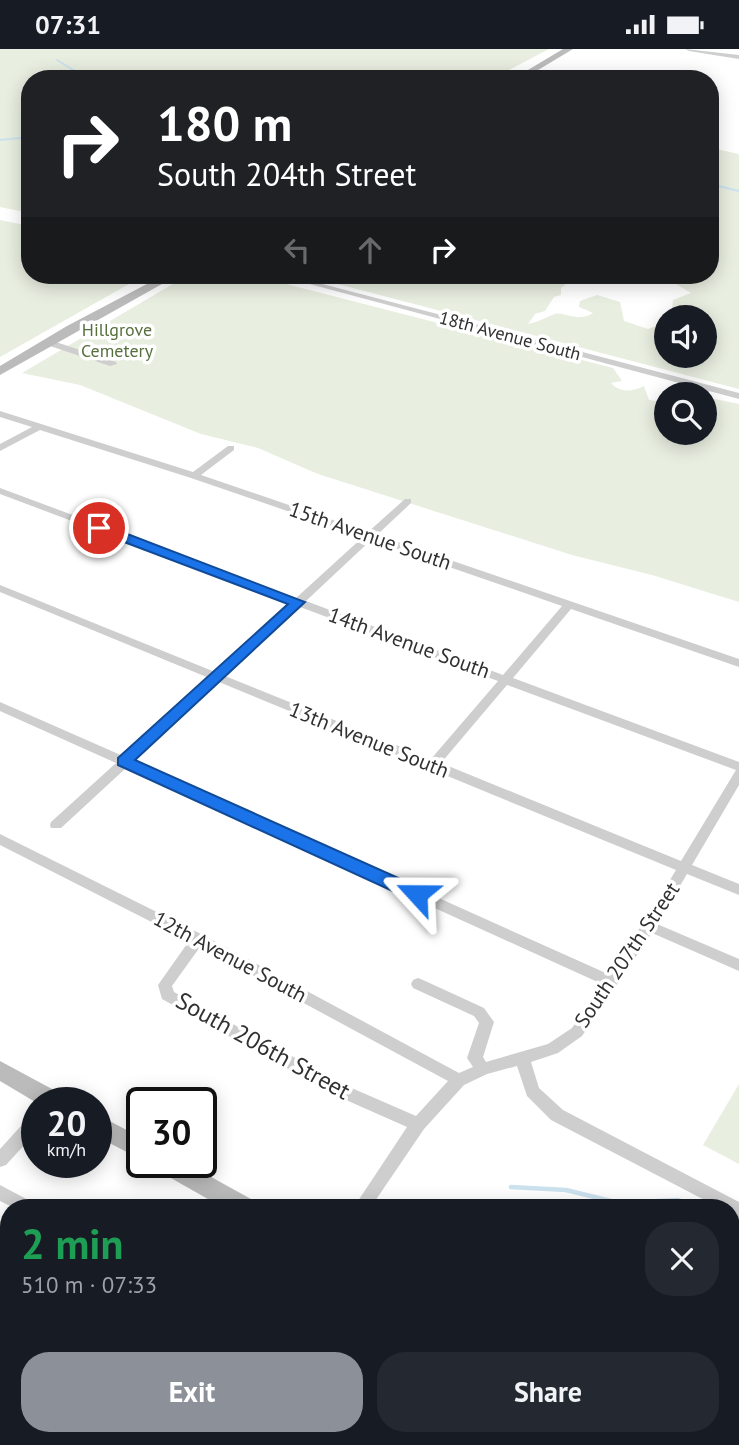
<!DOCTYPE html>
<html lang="en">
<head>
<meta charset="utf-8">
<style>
  body { margin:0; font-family:"PT Sans",sans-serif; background:#242831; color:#f1f3f6; height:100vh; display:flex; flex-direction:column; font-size:26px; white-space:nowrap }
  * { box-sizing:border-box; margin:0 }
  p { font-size:23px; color:#9ea1a6 }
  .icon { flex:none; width:38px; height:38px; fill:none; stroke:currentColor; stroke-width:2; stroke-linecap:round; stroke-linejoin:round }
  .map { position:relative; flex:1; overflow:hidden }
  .side { position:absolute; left:0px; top:1150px; width:740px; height:247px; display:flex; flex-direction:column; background:#171b24; border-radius:28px 28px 0 0; box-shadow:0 4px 18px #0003 }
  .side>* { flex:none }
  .top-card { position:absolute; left:21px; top:21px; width:698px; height:214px; border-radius:28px; box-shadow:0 4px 18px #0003; background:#202124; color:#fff; overflow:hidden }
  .buttons { position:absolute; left:654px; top:256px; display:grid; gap:14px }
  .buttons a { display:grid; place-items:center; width:63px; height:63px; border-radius:50%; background:#171b24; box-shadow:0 4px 18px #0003; font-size:35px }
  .speed { position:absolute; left:21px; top:1038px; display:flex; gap:14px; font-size:35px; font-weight:700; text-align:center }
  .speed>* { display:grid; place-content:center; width:91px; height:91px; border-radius:50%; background:#171b24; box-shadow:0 4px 18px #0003; line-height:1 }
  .speed small { font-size:18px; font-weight:400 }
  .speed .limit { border:4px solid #111; border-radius:10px; background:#fff; color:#111 }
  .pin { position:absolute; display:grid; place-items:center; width:60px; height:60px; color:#fff; margin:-30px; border:4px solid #fff; border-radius:50%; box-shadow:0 2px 7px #0007 }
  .me { position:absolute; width:77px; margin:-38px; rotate:294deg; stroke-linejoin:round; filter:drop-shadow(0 0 5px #0008) }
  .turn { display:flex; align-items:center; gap:24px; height:147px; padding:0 21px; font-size:32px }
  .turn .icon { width:91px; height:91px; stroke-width:2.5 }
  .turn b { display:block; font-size:49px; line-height:60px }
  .lanes { display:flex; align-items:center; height:66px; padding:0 21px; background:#0003; justify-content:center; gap:35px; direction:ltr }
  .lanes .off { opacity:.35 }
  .round { display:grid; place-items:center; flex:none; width:74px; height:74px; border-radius:28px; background:#242831 }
  .overview { display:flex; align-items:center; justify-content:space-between; height:119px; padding:0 21px }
  h1 { font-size:42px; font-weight:700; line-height:52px; color:#1e9e55 }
  .primary-button { display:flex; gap:14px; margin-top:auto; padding:14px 21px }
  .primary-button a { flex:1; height:80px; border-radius:28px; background:#8c9099; color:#fff; font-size:28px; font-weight:700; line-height:80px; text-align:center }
  .primary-button a+a { background:#242831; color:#f1f3f6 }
  .status { display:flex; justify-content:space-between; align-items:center; height:49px; padding:0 35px; background:#171b24; direction:ltr }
  .status svg { height:19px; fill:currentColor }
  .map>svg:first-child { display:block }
  .green { fill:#e8eee0 }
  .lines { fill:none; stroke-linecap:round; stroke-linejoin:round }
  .stream-far1 { stroke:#cce2ee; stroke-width:2 }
  .stream { stroke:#cce2ee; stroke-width:4.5 }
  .minor { fill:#cecece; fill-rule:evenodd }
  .tertiary { fill:#cecece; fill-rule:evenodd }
  .secondary { fill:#bbb; fill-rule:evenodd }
  .route { fill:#1a73e8; stroke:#114b97; stroke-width:2 }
  .labels { text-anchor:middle; stroke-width:7; stroke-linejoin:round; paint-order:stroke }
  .far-park-label { font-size:18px; fill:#576f3d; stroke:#fff }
  .far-street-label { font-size:18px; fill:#313131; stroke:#fff }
  .street-label { font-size:21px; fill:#313131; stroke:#fff }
  .near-street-label { font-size:24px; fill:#313131; stroke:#fff }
</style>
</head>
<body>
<div class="status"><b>07:31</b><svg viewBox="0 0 49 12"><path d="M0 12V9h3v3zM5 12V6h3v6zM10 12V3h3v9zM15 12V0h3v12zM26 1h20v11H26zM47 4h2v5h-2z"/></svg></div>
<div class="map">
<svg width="739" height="1396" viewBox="0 0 739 1396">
  <rect width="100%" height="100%" fill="#fff"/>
  <g class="green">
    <polygon points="0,0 549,0 492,30 30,30 30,164 0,158"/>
    <path d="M711,99L739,105V340L303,226H539L567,229L565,236L561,239V246L554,248L545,262L535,265L528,275C539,273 546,268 555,265C563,262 578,274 593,264L579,258L580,252L597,246L620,253L624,272L648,280L667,273V306H705V268H671L673,251L691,244L676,235L678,233L672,226H710Z"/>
    <polygon points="0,171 30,177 30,226 145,226 0,308"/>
    <path d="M188,226H251L613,319L622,332L611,334C620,344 632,343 644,337L649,351L662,353L666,361L659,369H667V383H705V348L739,355V553L652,526L572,506L318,425L258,399L201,385L80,336L22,324Z"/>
    <polygon points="739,1035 739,1115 703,1096"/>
    <polygon points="732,1253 739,1256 739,1396 676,1396 665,1388 732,1388"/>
  </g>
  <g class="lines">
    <g class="stream-far1">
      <polyline points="57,11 88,30"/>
      <polyline points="0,91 30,88"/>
      <polyline points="710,135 739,142"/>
    </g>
    <g class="stream">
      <polyline points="511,1138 566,1141 619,1154 678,1151 698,1158"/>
      <polyline points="732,1180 739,1187"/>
    </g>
    <g class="minor">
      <polygon points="276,226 288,226 739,344 739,350"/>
      <polygon points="47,290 116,313 117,315 110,317 44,295 43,293"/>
      <path d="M0,362L193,423L228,397H234V401L201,426L368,483L405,450H411V454L377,486L739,610V618L571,560L513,629L739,713V736L692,816L739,835V846L687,825L657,875L739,910V922L652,884L582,987L558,1004L531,1013L539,1039L563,1061L739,1153V1169L732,1166V1158H718L551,1071L527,1047L517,1017L487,1025L464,1036L424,1080L371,1158H354L407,1078L337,1047L162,950L158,936L189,892L0,796V785L203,886L459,1024L473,1018L467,1009L479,974L474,967L413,939L411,935L413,931L418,929L423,931L484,959L494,973L483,1008L486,1013L548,995L572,979L602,935L126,719L61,779H51L50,776L51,773L116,714L0,662V653L123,707L209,629L0,543V536L215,623L290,554L0,445V439L296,549L363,488L191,429L40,381L0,402V395L32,378L0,368ZM371,491L562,557L503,626L306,552ZM300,558L498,632L431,710L225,627ZM219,633L676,821L644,873L608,925L133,712ZM507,636L736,721L681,812L441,714ZM200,898L448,1032L416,1067L347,1037L174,943L172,937Z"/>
      <polygon points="37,1064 37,1082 6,1116 0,1118 0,1100 31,1066"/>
      <polygon points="0,1136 32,1153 34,1158 12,1158 0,1152"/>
      <polygon points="216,1388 237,1388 234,1396 213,1396"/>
      <polygon points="390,1388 416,1388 421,1396 394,1396"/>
    </g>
    <polygon class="tertiary" points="685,0 739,6 739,10 689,2"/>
    <g class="secondary">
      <polygon points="563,0 573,0 523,30 513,30"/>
      <polygon points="164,226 178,226 0,326 0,317 67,277"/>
      <polygon points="0,1012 65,1047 68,1054 37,1054 0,1032"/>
      <polygon points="96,1065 142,1089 142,1111 96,1087"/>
      <polygon points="151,1113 184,1113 251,1150 255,1158 222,1158 155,1120"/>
      <polygon points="610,1388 643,1388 647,1396 613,1396"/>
    </g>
  </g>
  <polygon class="route" points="95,476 104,476 305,553 135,711 423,840 426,845 423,850 410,850 118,716 118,709 288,555 95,482"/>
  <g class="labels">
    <g class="far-park-label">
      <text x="117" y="287">Hillgrove<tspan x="117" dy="21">Cemetery</tspan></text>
    </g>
    <g class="far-street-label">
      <text transform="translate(510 287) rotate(15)" y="6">18th Avenue South</text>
    </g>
    <g class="street-label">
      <text transform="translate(370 487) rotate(19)" y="7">15th Avenue South</text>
      <text transform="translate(409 594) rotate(20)" y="7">14th Avenue South</text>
      <text transform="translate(369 691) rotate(22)" y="7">13th Avenue South</text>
      <text transform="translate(627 906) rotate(-56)" y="7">South 207th Street</text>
      <text transform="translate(230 908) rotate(28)" y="7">12th Avenue South</text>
    </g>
    <g class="near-street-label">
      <text transform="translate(263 997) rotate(29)" y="8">South 206th Street</text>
    </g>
  </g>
</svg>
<div class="buttons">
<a><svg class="icon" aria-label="sound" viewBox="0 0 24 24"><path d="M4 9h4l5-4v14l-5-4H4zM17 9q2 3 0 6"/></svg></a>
<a><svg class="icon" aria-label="search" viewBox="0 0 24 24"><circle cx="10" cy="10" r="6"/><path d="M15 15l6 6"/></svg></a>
</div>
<div class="speed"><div>20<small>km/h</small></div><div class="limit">30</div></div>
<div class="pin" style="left:99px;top:479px;background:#d93025"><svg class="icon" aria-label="arrive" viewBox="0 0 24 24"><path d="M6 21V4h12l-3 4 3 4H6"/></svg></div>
<svg class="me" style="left:417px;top:845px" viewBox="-20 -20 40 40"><path d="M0-17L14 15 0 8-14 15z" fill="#1a73e8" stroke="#fff" stroke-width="4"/></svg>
<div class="top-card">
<div class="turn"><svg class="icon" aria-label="right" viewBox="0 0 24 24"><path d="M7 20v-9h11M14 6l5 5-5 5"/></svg><div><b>180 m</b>South 204th Street</div></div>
<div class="lanes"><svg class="icon off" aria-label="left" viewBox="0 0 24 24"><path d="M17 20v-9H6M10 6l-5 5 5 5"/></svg><svg class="icon off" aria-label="ahead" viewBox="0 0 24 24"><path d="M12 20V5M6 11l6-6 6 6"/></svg><svg class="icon" aria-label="right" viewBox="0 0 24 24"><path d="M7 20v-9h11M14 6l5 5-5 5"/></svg></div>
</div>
<section class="side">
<div class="overview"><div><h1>2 min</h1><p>510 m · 07:33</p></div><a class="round"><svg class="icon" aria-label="close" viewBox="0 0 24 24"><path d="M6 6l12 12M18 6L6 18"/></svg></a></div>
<div class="primary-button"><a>Exit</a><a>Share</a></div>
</section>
</div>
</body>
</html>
